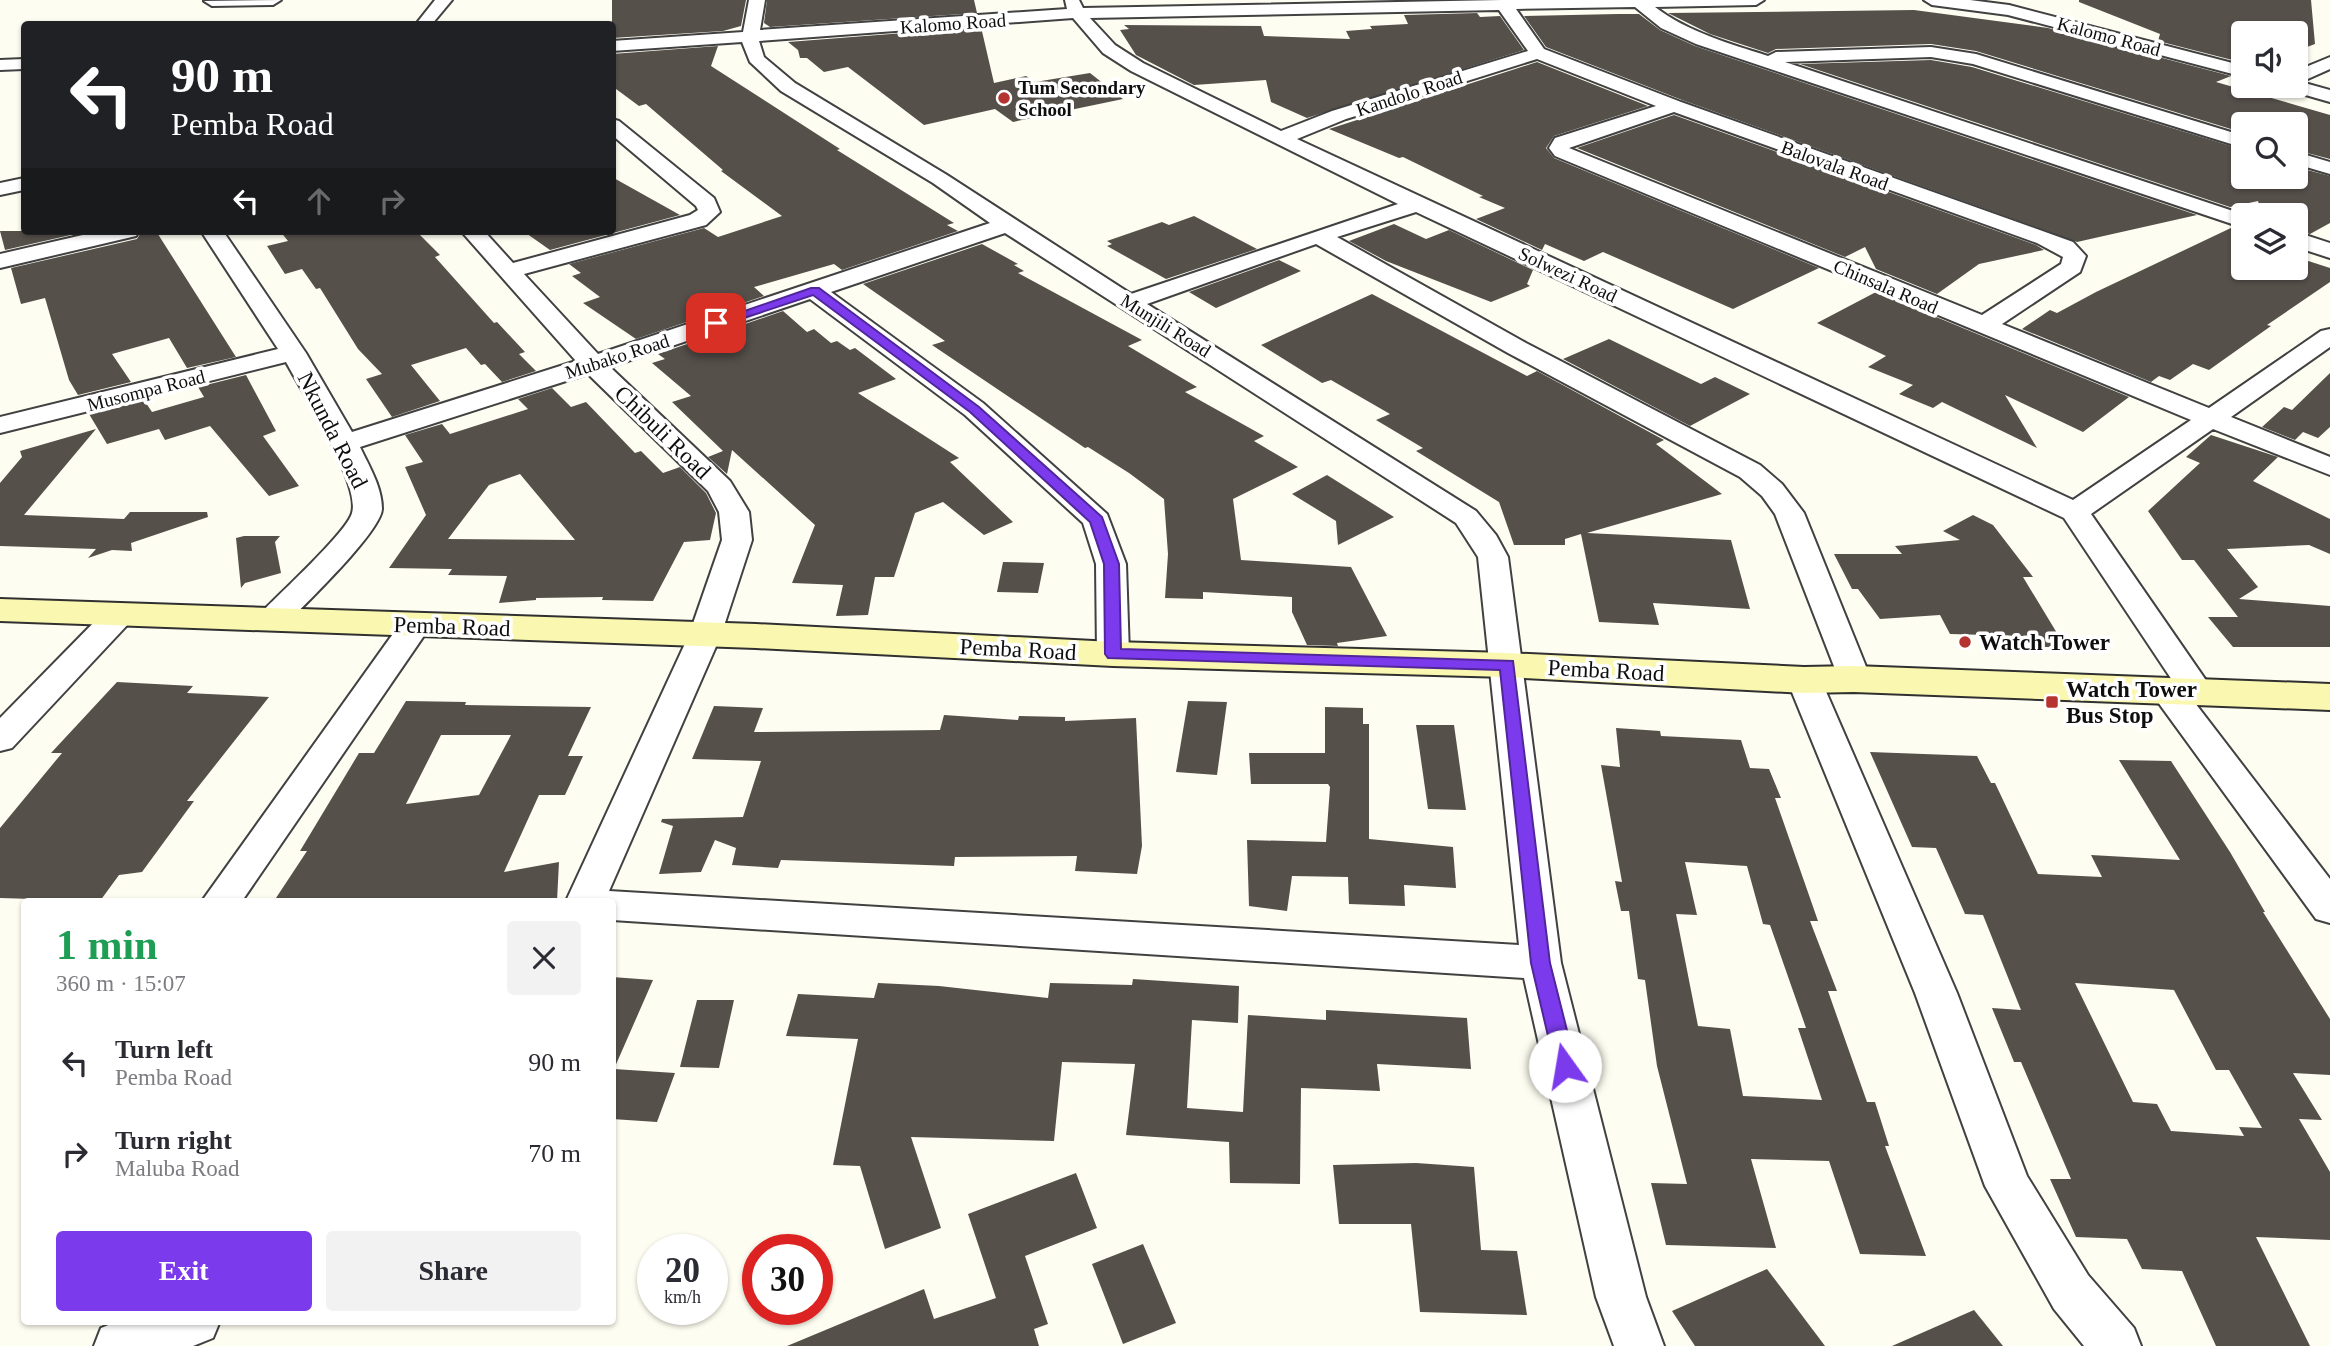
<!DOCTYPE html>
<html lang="en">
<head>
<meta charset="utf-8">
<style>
  body { margin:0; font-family:Georgia,serif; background:#f2f2f3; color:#2b2b33; height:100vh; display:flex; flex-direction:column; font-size:26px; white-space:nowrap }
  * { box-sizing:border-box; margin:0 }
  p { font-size:23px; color:#7c7c81 }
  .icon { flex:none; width:38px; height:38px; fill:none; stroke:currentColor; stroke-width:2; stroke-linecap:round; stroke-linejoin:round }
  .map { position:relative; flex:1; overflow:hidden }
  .sheet { position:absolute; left:21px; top:898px; width:595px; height:427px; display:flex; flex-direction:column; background:#fff; border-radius:7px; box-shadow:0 2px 5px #0004 }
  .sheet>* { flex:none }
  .banner { position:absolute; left:21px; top:21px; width:595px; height:214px; border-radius:7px; box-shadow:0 2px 5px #0004; background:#202124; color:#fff; overflow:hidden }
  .controls { position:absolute; left:2231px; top:21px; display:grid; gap:14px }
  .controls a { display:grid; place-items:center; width:77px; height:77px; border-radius:7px; background:#fff; box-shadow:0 2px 5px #0004; font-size:35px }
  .speed { position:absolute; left:637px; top:1234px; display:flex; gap:14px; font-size:35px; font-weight:700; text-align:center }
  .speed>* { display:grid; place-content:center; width:91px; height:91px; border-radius:50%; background:#fff; box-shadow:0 2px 5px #0004; line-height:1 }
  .speed small { font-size:18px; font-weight:400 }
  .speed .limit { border:10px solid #d22; background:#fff; color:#111 }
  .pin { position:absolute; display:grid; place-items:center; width:60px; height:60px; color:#fff; margin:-30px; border-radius:14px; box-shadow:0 4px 10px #0006 }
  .me { position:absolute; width:77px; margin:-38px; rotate:347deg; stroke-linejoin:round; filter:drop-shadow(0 0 5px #0008) }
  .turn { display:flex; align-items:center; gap:24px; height:147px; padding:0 35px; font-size:32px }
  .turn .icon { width:91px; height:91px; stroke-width:2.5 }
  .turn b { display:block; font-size:49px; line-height:60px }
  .lanes { display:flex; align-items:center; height:66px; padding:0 35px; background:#0003; justify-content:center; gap:35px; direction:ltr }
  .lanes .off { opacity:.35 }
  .round { display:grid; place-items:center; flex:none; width:74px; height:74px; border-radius:7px; background:#f2f2f3 }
  .overview { display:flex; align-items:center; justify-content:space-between; height:119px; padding:0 35px }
  h1 { font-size:42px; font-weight:700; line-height:52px; color:#1e9e55 }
  .cta { display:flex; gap:14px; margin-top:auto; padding:14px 35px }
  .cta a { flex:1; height:80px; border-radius:7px; background:#7c3aed; color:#fff; font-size:28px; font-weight:700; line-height:80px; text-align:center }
  .cta a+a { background:#f2f2f3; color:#2b2b33 }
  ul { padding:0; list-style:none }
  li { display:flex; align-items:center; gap:21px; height:91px; padding:0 35px }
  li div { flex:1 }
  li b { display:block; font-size:26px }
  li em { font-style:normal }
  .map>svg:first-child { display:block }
  .building { fill:#56504b; fill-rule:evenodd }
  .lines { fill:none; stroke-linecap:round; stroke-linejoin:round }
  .street-casing { stroke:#414141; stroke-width:4 }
  .secondary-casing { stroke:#303030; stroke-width:4 }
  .street { fill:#fff; fill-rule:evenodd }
  .secondary { fill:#faf8b0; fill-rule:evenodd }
  .route { fill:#7c3aed; stroke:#51269a; stroke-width:2 }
  .poi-dot { fill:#b6342f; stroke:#fff; stroke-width:2.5 }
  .labels { text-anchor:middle; stroke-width:7; stroke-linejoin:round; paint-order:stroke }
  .far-street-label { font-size:19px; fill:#0e0e0e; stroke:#fff }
  .far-poi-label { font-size:19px; font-weight:bold; fill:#0e0e0e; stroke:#fff; text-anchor:start }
  .street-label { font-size:23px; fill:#0e0e0e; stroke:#fff }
  .poi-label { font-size:23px; font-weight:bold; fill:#0e0e0e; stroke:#fff; text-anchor:start }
</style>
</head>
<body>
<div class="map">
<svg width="2330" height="1346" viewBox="0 0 2330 1346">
  <rect width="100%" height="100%" fill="#fefdf1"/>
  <g class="building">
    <polygon points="612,0 746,0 741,26 723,31 612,38"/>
    <polygon points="767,0 974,0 977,13 770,27 764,23"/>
    <polygon points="2079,0 2311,0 2315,44 2296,51 2296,33 2244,33 2244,63 2158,41 2160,34 2079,2"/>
    <polygon points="1914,10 2048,28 2231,76 2216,82 2330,115 2330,159 2296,150 2296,124 2244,124 2244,133 1976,51 1931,44 1776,49 1768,53 1710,34 1668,13"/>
    <polygon points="1477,13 1480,17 1500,16 1524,50 1307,118 1271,102 1266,80 1194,85 1136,55 1120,30 1129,29 1124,25 1261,26 1264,36 1350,39 1346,31 1372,29 1370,26 1408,24 1404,15"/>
    <polygon points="1618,14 1639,14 1660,30 1695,46 2197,215 2077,242 1682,100 1546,47 1524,16"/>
    <polygon points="981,27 994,83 1026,76 1035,82 1090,73 1123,99 1013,122 995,109 924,125 848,67 824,72 807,58 800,58 798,50 788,42"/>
    <polygon points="718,46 711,66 840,149 837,150 954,223 947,225 958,231 842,270 834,264 754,287 764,296 636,339 583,303 600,297 572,276 581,273 569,264 704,228 718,237 782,216 721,171 723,170 646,104 639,106 612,86 612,54"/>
    <polygon points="1931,60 1972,67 2244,150 2244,177 2296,177 2296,167 2330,176 2330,223 2310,234 2296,230 2296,215 2258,215 2262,213 2258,201 2230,207 1800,64"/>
    <polygon points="1537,62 1648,106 1554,136 1546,148 1554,158 1819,268 1733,309 1603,252 1584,261 1545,244 1542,250 1476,219 1505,208 1479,197 1483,196 1403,157 1399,158 1329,129"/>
    <polygon points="1674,115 2036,245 2044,250 1979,264 1937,294 1876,269 1865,247 1845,257 1577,148"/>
    <polygon points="612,177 680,215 550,250 523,231 612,231"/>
    <polygon points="1194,216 1257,249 1166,279 1107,246 1112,244 1107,241 1162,222 1169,225"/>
    <polygon points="1394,224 1426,239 1449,230 1533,270 1527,284 1530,286 1491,302 1386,261 1349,241"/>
    <polygon points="2233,227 2244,230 2244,268 2296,268 2296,257 2330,268 2330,282 2267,325 2271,326 2209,370 2193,364 2170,380 2159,376 2151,382 2022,329 2050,310 2057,313 2096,292"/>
    <polygon points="0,231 88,231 5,250"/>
    <polygon points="142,231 156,231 236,357 187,368 169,338 112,354 131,382 78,395 69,380 45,298 21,304 11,268 137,239"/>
    <polygon points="280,231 416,231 440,255 435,257 494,323 497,322 525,352 519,354 536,371 502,382 485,364 481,365 466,348 411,365 440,401 392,417 366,379 382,374 358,349 320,288 316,289 302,269 285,274 267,246 288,241"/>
    <polygon points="982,244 1018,264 1014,265 1024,271 1018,273 1142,340 1128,346 1197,387 1185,392 1264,436 1254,441 1298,467 1233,499 1241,560 1351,567 1387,636 1337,643 1338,646 1307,645 1292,612 1292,597 1203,592 1203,599 1165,598 1168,554 1164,499 1129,473 1088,447 1085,448 932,345 945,341 863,284"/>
    <polygon points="1279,260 1301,271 1216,308 1189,292"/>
    <polygon points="1876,292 2129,397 2083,432 2005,395 2037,448 1942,402 1933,408 1899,394 1913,385 1868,367 1886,356 1817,323"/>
    <polygon points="1372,294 1527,376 1537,371 1664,440 1656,444 1722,494 1587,533 1731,540 1750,609 1653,603 1659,625 1599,622 1581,534 1565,539 1565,545 1514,545 1499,502 1416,451 1423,448 1376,420 1390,414 1331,380 1322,383 1261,345"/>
    <polygon points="783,311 807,332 814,329 831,343 837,341 850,350 855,348 896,379 858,393 959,458 950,462 1013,522 984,535 943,502 915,513 894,577 875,577 868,615 836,616 843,585 792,583 815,525 732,450 727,474 708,457 723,451 672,402 691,396 652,363 665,359 658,354"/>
    <polygon points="1609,339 1701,384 1715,377 1750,394 1690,426 1563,359"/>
    <polygon points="2330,373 2330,427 2318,438 2303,432 2295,440 2262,427 2284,407 2292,410"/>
    <polygon points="246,375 276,431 263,436 299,486 269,496 210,426 165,440 159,429 107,444 89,414 144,400 152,412 204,397 198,387"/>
    <path d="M552,388L571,407L586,402L635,453L641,451L663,473L680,467L706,493L716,513L710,540L684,542L653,601L602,600L603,597L536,598V600L499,603L507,576L448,575L452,569L389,568L426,515L405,467L423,462L405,435L442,424L450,434L528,409L518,399ZM520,474L575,540L448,539L489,485Z"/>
    <polygon points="96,429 24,515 124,519 130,512 207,512 208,517 131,543 132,551 112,550 88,558 96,549 0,546 0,483 22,457 20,451"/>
    <polygon points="2211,435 2278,457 2253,481 2330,519 2330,554 2309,545 2227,549 2258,587 2239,599 2330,606 2330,647 2233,647 2208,617 2238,617 2194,560 2182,560 2148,511 2200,463 2186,457"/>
    <polygon points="1327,475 1394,517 1338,545 1336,521 1292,494"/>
    <polygon points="1973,515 1993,525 2033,577 2023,577 2066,648 2029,646 2023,636 1950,634 1940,615 1880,619 1858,589 1852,589 1834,554 1902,554 1895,546 1960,540 1943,531"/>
    <polygon points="244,536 280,536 275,542 281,573 245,583 241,588 236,538"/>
    <polygon points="1003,562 1044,563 1038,593 997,592"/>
    <polygon points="117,682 193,686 187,693 269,697 187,801 194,801 142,872 119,875 100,901 0,898 0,828 62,753 51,753"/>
    <path d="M406,701L466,702L465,705L591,707L568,756H583L565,795H539L504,872L559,862L557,901H274L307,851H300L359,753H374ZM441,735H511L479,795L406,804Z"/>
    <polygon points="1188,701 1227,702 1217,775 1176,772"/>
    <polygon points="714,706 763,708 754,732 940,730 944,715 1018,720 1019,716 1065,717 1065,721 1136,718 1142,846 1137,874 1075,871 1077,856 955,857 954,866 781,860 778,868 732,865 736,848 715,840 701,872 659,874 673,826 661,822 662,819 743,817 761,761 692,759"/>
    <polygon points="1325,707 1363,708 1363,724 1369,724 1369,839 1453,847 1456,888 1404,885 1405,906 1349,904 1348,877 1292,876 1287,911 1249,906 1247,840 1326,842 1330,787 1328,784 1251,784 1249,753 1325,753"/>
    <polygon points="1416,725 1454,725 1466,810 1428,809"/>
    <path d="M1616,728L1660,731L1661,736L1741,740L1750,768L1769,769L1781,798H1775L1818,921H1810L1837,991H1828L1867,1102H1875L1889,1146H1885L1926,1256L1860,1254L1829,1161L1751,1159L1776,1248L1666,1245L1651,1183L1687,1184L1657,1066L1645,980L1638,979L1629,911H1621L1615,881L1622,882L1601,765L1620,767ZM1685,862L1747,866L1763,924L1770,925L1806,1028H1798L1822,1100L1743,1096L1730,1029L1698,1026L1676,914L1697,915Z"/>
    <path d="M1870,752L1977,756L1991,783H1995L2038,874L2102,877L2091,855L2180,860L2119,760L2171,761L2230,852L2265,912H2263L2330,1019V1075L2293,1073L2322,1120L2299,1119L2330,1172V1240L2256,1237L2310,1346H2216L2182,1271L2142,1269L2127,1239L2076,1237L2050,1179H2071L2021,1062H2014L1992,1008L2021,1010L1983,915L1965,914L1936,848L1912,847ZM2075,983L2174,990L2216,1070H2229L2262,1128L2239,1127L2244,1136L2171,1131L2157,1104L2133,1102Z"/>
    <polygon points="612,977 653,980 614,1069 675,1073 657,1122 612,1119"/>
    <polygon points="1133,979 1239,986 1238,1023 1192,1020 1187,1108 1243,1112 1248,1015 1326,1020 1326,1010 1467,1018 1471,1069 1377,1064 1380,1091 1301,1088 1300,1184 1230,1183 1229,1142 1126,1135 1135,1064 1062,1062 1054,1141 911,1137 941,1228 885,1249 860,1166 833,1165 858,1039 786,1036 798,994 874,998 878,983 939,986 1048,998 1050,983 1132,985"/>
    <polygon points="697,1000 734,1000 719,1068 680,1067"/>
    <polygon points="1416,1163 1474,1167 1481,1250 1517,1251 1527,1315 1420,1312 1411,1224 1339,1224 1333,1165"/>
    <polygon points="1076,1173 1097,1228 1025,1256 1048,1324 1034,1329 1039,1346 787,1346 924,1289 934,1319 996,1298 968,1214"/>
    <polygon points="1143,1244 1176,1323 1123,1344 1092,1264"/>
    <polygon points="1767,1269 1825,1346 1695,1346 1672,1311"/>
    <polygon points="1974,1310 2003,1346 1892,1346"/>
  </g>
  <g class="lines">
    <g class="street-casing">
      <g id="street">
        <polygon points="281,0 273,5 212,6 204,1"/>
        <polygon points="435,0 452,0 432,24 416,24"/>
        <path d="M749,0H765L760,30L1067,9L1065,0H1079L1083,8L1501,0H1764L1756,5L1655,7C1688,32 1728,43 1768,56L1776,52L1931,47L1976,54L2244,136V148L1973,64L1931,57L1785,62L2245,215L2244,228L1696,44L1661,28L1635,7L1516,9L1544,49L1681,102L2073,242L2086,256L2080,272L2002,324L2209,408L2321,331L2330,329V347L2231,417L2330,457V475L2213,429L2091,514L2214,692L2209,700L2195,703L2330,879V923L2316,919L2155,698L2150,690L2155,682L2172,680L2064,518L1416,212L1337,237L1526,343L1760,465L1782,484L1804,513L1871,679L1866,687L1854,690L1842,687L1775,514L1762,496L1740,477L1508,353L1316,244L1147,304L1476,511L1496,535L1508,557L1561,963L1646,1297L1664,1346H1614L1596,1297L1524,978L612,920V901H566L689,635L722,540L719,512L708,491L588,374L360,447C369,466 382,487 382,509C381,532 303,606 284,626L273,629L262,626L257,619L262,612C279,594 347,532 352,513C361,484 301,390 286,362L0,433V417L278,349L201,231H223L306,353L352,432L576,361L461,231H484L513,263L690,215L698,210L696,206L612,135V119L619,121L714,198L720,212L706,225L524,274L598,354L990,223L933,183L781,91L750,62L742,42L612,51V41L743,32ZM1499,10L1528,51L1332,111L1281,131L1143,63L1115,45L1090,18ZM1073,18L1103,53L1131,71L1398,204L1131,294L947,175L795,83L764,57L759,41ZM1537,59L1656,106L1555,138L1549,148L1555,156L2191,420L2073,500L1297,139L1346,119ZM1674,112L2037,243L2063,257L2061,264L1982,315L1569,148ZM1005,233L1456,523L1478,557L1519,945L609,891L721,635L752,540L749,512L730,481L610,367L810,299L965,415L1083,523L1096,564L1097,654L1101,661L1113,665L1125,661L1129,654L1126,564L1107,514L983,403L831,292Z"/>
        <polygon points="1924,0 1970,0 2009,5 2244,66 2244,77 2008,15 1932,5"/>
        <polygon points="2330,57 2330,69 2301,82 2330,90 2330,102 2288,90 2285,86 2296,86 2296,71"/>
        <polygon points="24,59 24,69 0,70 0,60"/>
        <polygon points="2296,152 2330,162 2330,174 2296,164"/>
        <polygon points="24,178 24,190 0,195 0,183"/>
        <polygon points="100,231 139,231 136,236 0,268 0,254"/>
        <polygon points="2296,232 2330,243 2330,258 2296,247"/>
        <polygon points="120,604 131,607 136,614 131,621 12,748 0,751 0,718 109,607"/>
        <polygon points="416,614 427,617 432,624 242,901 202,901 405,617"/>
        <polygon points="1804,669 1816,672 1821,680 1957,993 2027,1176 2088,1275 2134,1328 2141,1346 2084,1346 2054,1309 1985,1186 1915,993 1787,680 1792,672"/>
        <polygon points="118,1321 220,1321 213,1338 193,1346 94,1346 101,1328"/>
      </g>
    </g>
    <g class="secondary-casing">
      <polygon id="secondary" points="0,599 756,624 1113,642 1507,653 1804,667 1854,666 2330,684 2330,710 1854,692 1804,693 1507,677 1113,666 756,648 0,621"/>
    </g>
    <use href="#street" class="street"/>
    <use href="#secondary" class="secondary"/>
  </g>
  <polygon class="route" points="811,288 819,288 979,407 1102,517 1119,564 1121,649 1513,661 1550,963 1576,1066 1573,1072 1565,1074 1558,1072 1555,1066 1531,963 1500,670 1108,658 1105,654 1104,564 1090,522 970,412 813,295 720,326 710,323"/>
  <g class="poi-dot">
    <circle cx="1004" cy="98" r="7"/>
    <circle cx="1965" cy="642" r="7"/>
    <rect x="2045" y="695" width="14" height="14" rx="3.5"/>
  </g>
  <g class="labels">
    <g class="far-street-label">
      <text transform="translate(953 23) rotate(-4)" y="7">Kalomo Road</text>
      <text transform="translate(2109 36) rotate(15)" y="7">Kalomo Road</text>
      <text transform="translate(1409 93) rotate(-18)" y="7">Kandolo Road</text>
      <text transform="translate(1835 165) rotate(20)" y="7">Balovala Road</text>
      <text transform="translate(1568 274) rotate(25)" y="7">Solwezi Road</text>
      <text transform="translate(1886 286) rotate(23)" y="7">Chinsala Road</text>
      <text transform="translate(1166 325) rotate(32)" y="7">Munjili Road</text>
      <text transform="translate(617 356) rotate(-18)" y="7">Mubako Road</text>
      <text transform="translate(146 390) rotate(-14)" y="7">Musompa Road</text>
    </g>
    <g class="far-poi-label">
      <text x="1018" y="94">Tum Secondary<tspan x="1018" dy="22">School</tspan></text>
    </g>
    <g class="street-label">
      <text transform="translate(333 430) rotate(63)" y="8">Nkunda Road</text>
      <text transform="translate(663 432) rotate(44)" y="8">Chibuli Road</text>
      <text transform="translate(452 626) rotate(2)" y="8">Pemba Road</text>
      <text transform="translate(1018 649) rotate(3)" y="8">Pemba Road</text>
      <text transform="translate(1606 670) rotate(3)" y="8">Pemba Road</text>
    </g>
    <g class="poi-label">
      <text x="1979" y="650">Watch Tower</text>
      <text x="2066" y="697">Watch Tower<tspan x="2066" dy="26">Bus Stop</tspan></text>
    </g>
  </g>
</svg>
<div class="controls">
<a><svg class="icon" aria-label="sound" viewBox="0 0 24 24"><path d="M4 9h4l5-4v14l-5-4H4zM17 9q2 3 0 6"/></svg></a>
<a><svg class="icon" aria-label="search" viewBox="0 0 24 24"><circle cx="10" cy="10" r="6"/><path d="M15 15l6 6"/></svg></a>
<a><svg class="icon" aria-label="layers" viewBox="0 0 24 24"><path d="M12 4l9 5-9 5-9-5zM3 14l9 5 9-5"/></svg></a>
</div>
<div class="speed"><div>20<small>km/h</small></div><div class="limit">30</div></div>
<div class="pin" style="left:716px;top:323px;background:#d93025"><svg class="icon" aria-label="arrive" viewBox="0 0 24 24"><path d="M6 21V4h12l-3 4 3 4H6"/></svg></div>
<svg class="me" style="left:1565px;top:1066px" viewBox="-20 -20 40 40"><circle r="19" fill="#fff"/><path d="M0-13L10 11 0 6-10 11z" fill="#7c3aed"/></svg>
<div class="banner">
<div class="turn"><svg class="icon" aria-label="left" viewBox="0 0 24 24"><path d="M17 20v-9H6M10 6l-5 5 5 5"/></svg><div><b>90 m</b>Pemba Road</div></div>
<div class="lanes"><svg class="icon" aria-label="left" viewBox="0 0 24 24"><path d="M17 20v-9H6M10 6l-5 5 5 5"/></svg><svg class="icon off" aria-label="ahead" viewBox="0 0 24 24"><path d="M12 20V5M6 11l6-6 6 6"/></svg><svg class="icon off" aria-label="right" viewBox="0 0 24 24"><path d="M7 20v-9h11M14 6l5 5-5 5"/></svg></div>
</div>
<section class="sheet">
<div class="overview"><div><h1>1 min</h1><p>360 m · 15:07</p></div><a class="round"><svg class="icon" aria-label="close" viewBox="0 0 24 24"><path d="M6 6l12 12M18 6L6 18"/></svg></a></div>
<ul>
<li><svg class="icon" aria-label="left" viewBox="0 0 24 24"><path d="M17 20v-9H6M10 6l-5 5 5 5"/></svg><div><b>Turn left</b><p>Pemba Road</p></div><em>90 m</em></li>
<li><svg class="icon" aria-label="right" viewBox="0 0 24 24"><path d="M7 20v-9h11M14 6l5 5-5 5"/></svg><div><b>Turn right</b><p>Maluba Road</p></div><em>70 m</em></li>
</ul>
<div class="cta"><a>Exit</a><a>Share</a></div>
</section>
</div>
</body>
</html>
